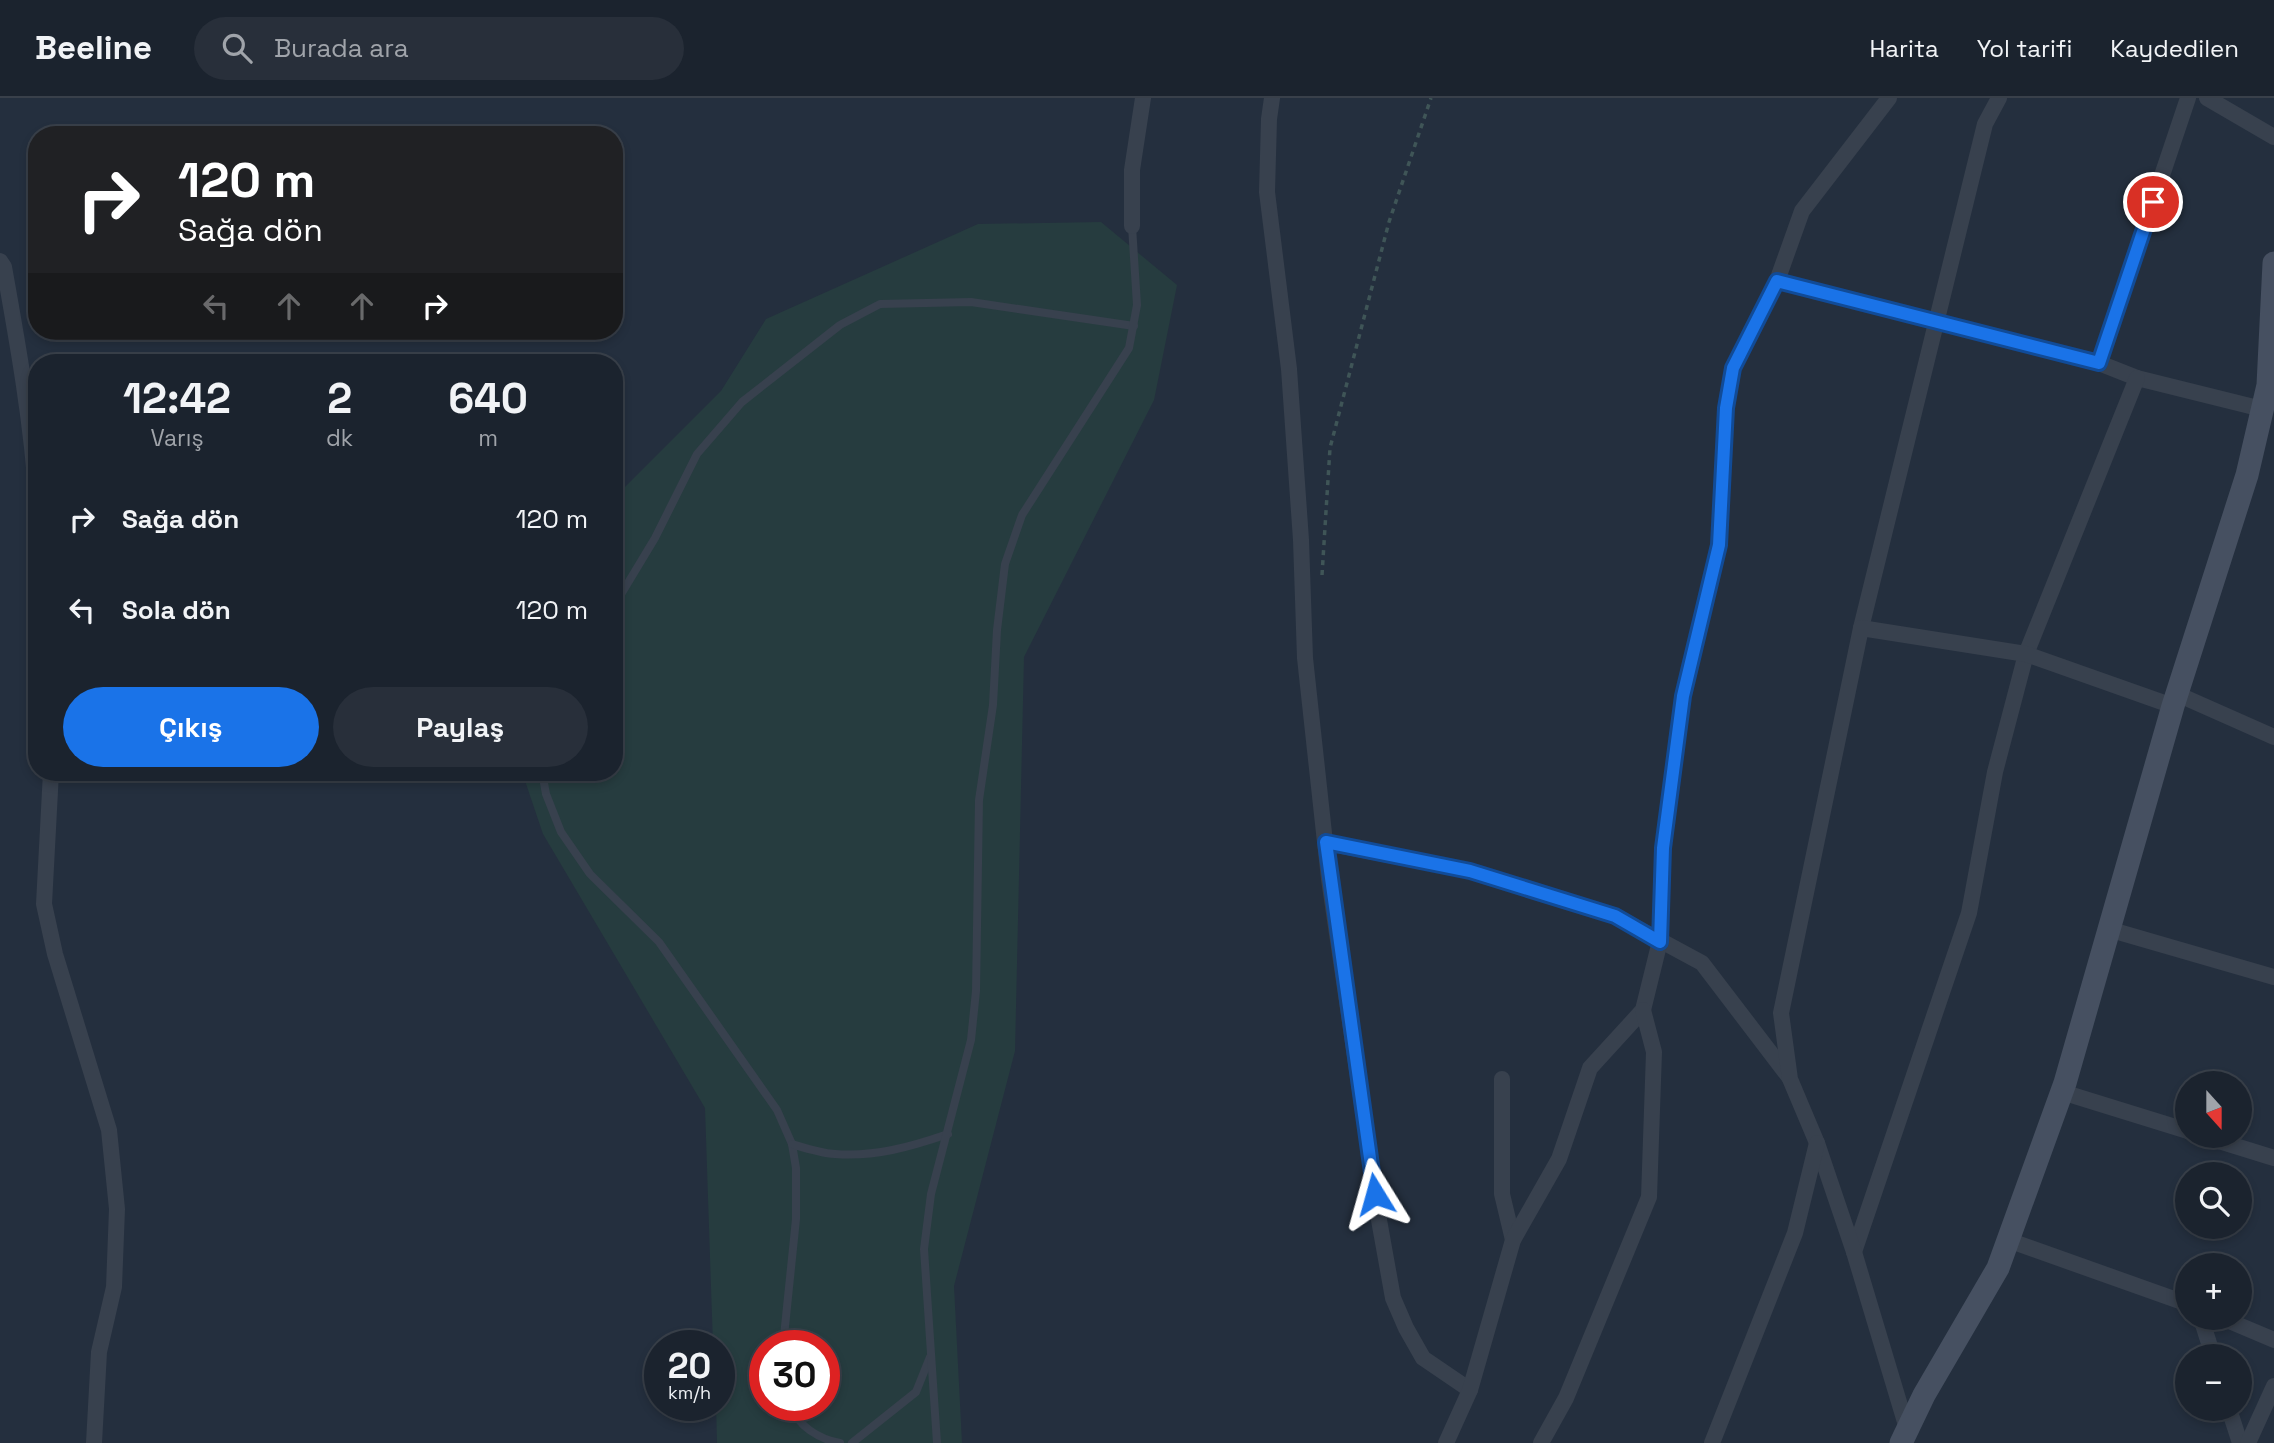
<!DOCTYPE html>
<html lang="tr">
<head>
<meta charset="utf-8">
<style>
  body { margin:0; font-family:"Space Grotesk",sans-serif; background:#282f3a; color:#f1f3f6; height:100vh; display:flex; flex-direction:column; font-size:26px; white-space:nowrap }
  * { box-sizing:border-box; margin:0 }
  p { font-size:23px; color:#a0a4aa }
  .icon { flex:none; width:38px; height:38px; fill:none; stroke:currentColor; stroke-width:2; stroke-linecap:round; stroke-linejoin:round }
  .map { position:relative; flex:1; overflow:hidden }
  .panel { position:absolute; left:28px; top:256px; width:595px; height:427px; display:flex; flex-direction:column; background:#1b232e; border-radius:28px; box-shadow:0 4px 10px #0003,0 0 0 2px #39404a }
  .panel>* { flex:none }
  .guide { position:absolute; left:28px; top:28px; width:595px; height:214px; border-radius:28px; box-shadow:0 4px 10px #0003,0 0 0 2px #39404a; background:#202124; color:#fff; overflow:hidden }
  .needle { width:46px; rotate:159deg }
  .fabs { position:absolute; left:2175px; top:973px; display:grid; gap:14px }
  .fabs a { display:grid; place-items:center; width:77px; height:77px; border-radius:50%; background:#1b232e; box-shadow:0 4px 10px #0003,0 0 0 2px #39404a; font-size:35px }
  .speed { position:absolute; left:644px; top:1232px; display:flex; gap:14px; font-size:35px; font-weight:700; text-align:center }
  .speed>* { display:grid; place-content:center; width:91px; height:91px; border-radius:50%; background:#1b232e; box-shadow:0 4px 10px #0003,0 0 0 2px #39404a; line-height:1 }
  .speed small { font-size:18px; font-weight:400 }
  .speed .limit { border:10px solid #d22; background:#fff; color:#111 }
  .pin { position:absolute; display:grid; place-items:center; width:60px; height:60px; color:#fff; margin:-30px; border:4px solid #fff; border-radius:50%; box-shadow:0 2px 7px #0007 }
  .me { position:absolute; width:77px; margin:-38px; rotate:352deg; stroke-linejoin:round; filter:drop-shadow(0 0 5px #0008) }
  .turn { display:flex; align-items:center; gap:24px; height:147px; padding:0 35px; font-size:32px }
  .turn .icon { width:91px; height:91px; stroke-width:2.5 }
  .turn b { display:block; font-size:49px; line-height:60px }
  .lanes { display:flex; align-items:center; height:66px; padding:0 35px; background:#0003; justify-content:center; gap:35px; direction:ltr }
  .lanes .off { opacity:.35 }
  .eta { display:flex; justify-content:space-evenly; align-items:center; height:119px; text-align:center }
  .eta b { font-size:42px; font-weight:700; line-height:49px }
  .primary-button { display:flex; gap:14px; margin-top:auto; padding:14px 35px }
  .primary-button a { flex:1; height:80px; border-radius:42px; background:#1a73e8; color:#fff; font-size:28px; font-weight:700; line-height:80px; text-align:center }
  .primary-button a+a { background:#282f3a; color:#f1f3f6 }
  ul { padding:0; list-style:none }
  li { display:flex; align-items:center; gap:21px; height:91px; padding:0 35px }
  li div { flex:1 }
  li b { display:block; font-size:26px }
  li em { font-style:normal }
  header { display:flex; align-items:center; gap:42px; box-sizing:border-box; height:98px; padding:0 35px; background:#1b232e; border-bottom:2px solid #39404a }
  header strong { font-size:33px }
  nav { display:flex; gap:38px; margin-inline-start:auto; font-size:24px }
  .search { width:490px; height:63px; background:#282f3a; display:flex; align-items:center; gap:18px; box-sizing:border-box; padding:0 24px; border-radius:38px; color:#a0a4aa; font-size:26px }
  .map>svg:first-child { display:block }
  .green { fill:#263c3f; fill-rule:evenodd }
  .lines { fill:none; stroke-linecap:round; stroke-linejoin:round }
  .path { stroke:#3f5557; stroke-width:3.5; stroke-dasharray:5 5; stroke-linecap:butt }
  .lane { stroke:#38414e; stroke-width:8 }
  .street { stroke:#38414e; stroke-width:16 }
  .secondary { stroke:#465061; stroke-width:23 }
  .route-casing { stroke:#114b97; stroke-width:18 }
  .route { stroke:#1a73e8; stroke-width:12 }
</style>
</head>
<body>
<header>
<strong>Beeline</strong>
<div class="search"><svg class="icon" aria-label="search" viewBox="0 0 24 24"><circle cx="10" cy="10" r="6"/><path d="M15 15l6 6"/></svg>Burada ara</div>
<nav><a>Harita</a><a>Yol tarifi</a><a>Kaydedilen</a></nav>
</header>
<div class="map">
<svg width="2274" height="1345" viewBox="0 0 2274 1345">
  <rect width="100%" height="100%" fill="#242f3e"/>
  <path class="green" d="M1101,124L1177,187L1154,302L1024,559L1015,953L954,1188L962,1345H717L716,1307H719V1248H713L705,1010L543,736L522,674H614V400L721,293L766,221L978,126ZM765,1248H824V1307H765Z"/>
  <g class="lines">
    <polyline class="path" points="1322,477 1330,350 1389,124 1431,0"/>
    <g class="lane">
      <polyline points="614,508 655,440 697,356 742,304 840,227 880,206 971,204 1134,228"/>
      <polyline points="542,674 546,696 561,734 590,776 659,844 777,1012 792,1046 796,1070 796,1121 783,1248"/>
      <path d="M792,1046C805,1050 820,1055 835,1056C875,1059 910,1049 948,1036"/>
      <path d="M791,1307C797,1328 819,1341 840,1345"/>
      <polyline points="852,1345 916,1294 930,1259"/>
      <polyline points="937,1345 924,1151 931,1096 971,942 976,893 979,702 993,607 997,532 1005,466 1022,417 1129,250 1137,207 1132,128"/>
    </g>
    <g class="street">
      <polyline points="1272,0 1269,21 1267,94 1289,271 1301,442 1305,560 1329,781 1379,1122 1393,1200 1406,1230 1423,1260 1470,1292"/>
      <polyline points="1889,0 1802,113 1777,183 2099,265 2137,280 2262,311"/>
      <polyline points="2207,0 2274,39"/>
      <polyline points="1132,128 1132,72 1143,0"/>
      <path d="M0,163L4,169C18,247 32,326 37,406"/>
      <polyline points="2099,265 2188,0"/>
      <polyline points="1861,530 1985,26 1999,0"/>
      <polyline points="2177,596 2274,639"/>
      <polyline points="51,674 44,806 55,856 109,1032 117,1111 114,1189 99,1254 94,1345"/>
      <polyline points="1326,745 1470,773 1615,818 1702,865 1789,979"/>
      <polyline points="2108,831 2274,879"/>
      <polyline points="1502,981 1502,1096 1513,1142"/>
      <polyline points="2062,994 2188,1033"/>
      <polyline points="2203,1038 2274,1060"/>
      <polyline points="2008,1142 2188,1206"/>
      <polyline points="1854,1154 1969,815 1995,674 2026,556 2137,280"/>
      <polyline points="2201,1220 2213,1258"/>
      <polyline points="2222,1220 2274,1242"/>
      <polyline points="2229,1311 2240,1345"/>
      <polyline points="1908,1334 1854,1154 1817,1045 1790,981 1781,915 1861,530 2026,556 2173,608"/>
      <polyline points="1446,1345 1470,1292 1513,1142 1559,1061 1590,970 1643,912 1660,843 1663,750 1683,598 1719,448 1726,310 1733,270 1777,183"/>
      <polyline points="1541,1345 1566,1300 1649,1099 1654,954 1643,912"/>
      <polyline points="1712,1345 1795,1135 1817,1045"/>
      <polyline points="2248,1345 2274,1288"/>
    </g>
    <polyline class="secondary" points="1901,1345 1924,1297 1998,1170 2065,985 2173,608 2247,377 2268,287 2274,165"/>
  </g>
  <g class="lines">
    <g class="route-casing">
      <polyline id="route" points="1375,1096 1326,744 1470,773 1615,818 1660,844 1663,750 1683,598 1719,447 1726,310 1733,270 1777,183 2099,265 2153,104"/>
    </g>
    <use href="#route" class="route"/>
  </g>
</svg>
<div class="fabs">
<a><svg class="needle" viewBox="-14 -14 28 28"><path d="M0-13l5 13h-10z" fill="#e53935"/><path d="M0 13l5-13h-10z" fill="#a0a4aa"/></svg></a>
<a><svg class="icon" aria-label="search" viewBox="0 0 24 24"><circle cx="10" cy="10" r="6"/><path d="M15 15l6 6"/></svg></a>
<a>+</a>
<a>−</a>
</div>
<div class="speed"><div>20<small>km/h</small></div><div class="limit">30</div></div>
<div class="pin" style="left:2153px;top:104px;background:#d93025"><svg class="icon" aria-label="arrive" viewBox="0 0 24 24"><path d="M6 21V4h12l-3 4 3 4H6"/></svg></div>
<svg class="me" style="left:1375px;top:1096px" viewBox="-20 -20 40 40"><path d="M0-17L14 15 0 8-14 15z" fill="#1a73e8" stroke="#fff" stroke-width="4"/></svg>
<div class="guide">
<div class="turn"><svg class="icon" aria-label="right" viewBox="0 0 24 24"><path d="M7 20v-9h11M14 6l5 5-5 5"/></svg><div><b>120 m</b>Sağa dön</div></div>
<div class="lanes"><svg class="icon off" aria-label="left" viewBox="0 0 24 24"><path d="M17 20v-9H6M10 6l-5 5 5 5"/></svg><svg class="icon off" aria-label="ahead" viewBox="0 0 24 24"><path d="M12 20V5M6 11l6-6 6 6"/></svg><svg class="icon off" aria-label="ahead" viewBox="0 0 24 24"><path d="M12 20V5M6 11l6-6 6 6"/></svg><svg class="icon" aria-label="right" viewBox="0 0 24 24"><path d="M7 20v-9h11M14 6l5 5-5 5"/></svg></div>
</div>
<section class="panel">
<div class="eta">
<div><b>12:42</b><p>Varış</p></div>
<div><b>2</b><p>dk</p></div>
<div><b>640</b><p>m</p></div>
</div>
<ul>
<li><svg class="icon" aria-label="right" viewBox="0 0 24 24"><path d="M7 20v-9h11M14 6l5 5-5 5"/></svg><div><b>Sağa dön</b></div><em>120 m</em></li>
<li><svg class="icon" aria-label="left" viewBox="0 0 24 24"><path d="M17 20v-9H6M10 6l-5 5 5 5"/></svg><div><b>Sola dön</b></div><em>120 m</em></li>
</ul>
<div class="primary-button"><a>Çıkış</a><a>Paylaş</a></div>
</section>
</div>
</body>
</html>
